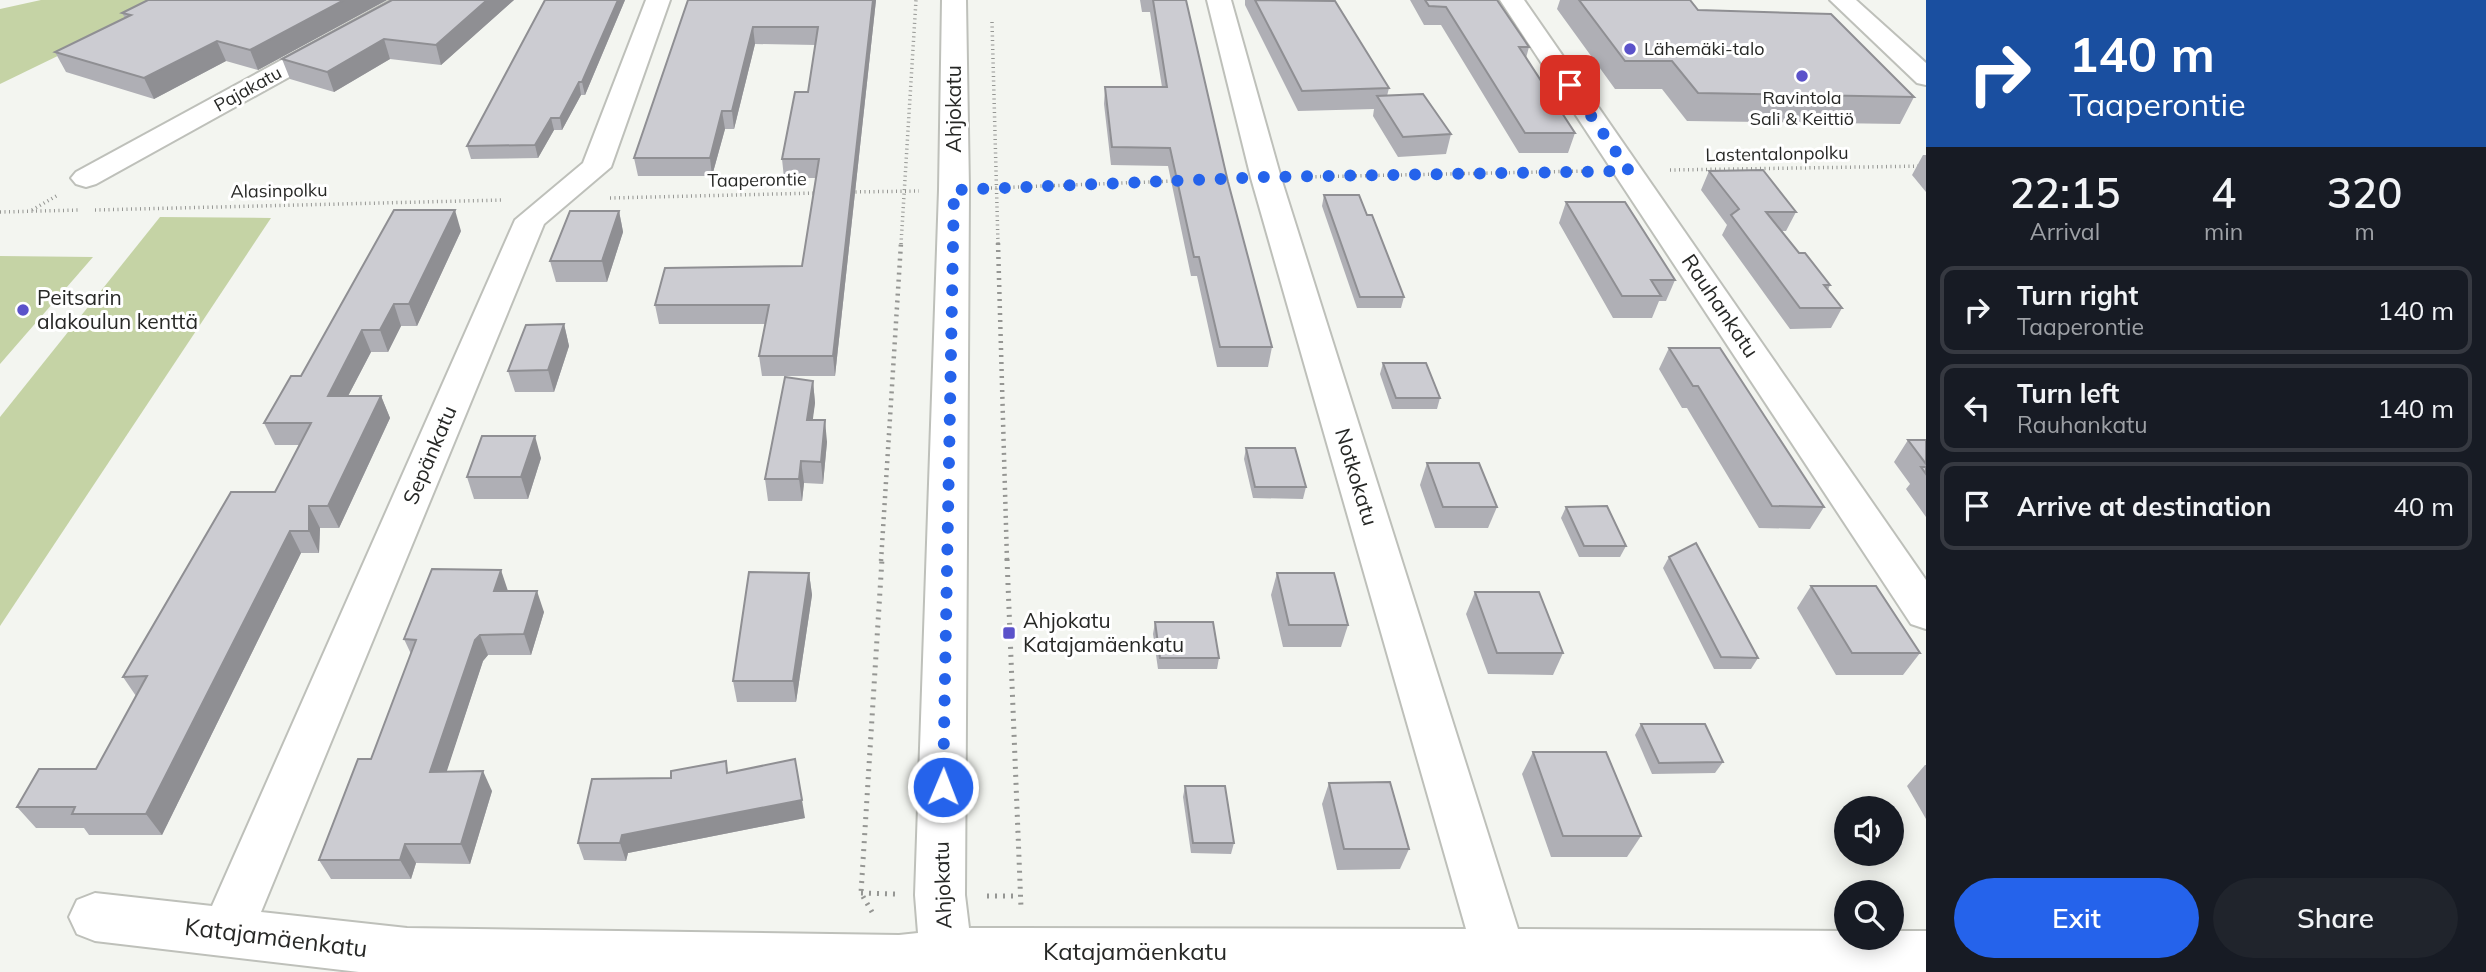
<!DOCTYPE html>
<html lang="en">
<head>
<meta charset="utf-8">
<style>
  body { margin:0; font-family:Mulish,sans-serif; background:#20242c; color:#f1f3f6; height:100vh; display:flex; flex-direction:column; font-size:26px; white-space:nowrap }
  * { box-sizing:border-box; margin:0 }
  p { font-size:23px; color:#9ea1a6 }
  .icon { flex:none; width:38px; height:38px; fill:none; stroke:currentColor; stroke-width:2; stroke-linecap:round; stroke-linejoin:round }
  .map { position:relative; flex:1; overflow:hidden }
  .sheet { display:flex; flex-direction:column; background:#171b24; width:560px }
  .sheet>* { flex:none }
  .banner { background:#1a4fa0; color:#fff; overflow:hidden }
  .tools { position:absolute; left:1834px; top:796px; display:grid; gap:14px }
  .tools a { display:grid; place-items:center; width:70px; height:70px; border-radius:50%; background:#171b24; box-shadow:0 4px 18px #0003; font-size:35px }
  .pin { position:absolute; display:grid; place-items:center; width:60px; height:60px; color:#fff; margin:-30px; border-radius:14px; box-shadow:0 4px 10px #0006 }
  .me { position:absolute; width:77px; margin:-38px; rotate:1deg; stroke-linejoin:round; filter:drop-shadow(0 0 5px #0008) }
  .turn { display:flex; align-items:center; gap:24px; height:147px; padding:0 28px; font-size:32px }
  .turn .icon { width:91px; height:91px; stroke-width:2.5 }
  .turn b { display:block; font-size:49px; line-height:60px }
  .eta { display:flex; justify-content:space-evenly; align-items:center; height:119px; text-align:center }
  .eta b { font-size:42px; font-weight:600; line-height:49px }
  .button { display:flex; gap:14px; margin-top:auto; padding:14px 28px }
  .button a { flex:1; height:80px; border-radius:42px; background:#2563eb; color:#fff; font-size:28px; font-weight:600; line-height:80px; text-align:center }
  .button a+a { background:#20242c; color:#f1f3f6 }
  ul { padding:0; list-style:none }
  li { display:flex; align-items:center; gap:21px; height:88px; margin:0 14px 10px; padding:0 14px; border:4px solid #363941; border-radius:14px }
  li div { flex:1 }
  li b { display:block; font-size:26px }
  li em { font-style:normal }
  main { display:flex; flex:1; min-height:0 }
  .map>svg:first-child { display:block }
  .green { fill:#c5d3a5 }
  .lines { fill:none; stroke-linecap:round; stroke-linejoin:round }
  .minor-casing { stroke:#bec0ba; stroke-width:4 }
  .path-far2 { stroke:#959693; stroke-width:3.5; stroke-dasharray:1 3.5; stroke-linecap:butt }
  .path-far1 { stroke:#959693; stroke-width:4.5; stroke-dasharray:2 5; stroke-linecap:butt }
  .path { stroke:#959693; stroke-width:5; stroke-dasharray:2 6; stroke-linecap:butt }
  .minor { fill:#fff; fill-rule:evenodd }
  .wall { fill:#afafb5 }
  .shaded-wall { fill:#8f8f93 }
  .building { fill:#ccccd2; stroke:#8f8f93; stroke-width:2 }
  .route { stroke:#2563eb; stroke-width:12; stroke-dasharray:0 21.6 }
  .poi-dot { fill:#5b52ca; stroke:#fff; stroke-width:2.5 }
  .labels { text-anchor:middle; stroke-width:6; stroke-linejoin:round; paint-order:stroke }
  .far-poi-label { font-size:18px; fill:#272826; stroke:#fff; text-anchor:start }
  .far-street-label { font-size:18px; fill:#272826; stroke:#fff }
  .street-label { font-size:21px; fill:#272826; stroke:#fff }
  .poi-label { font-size:21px; fill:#272826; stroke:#fff; text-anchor:start }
  .near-street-label { font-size:24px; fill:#272826; stroke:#fff }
</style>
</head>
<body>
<main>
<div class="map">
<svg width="1926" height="972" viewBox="0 0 1926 972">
  <rect width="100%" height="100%" fill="#f3f5f0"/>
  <g class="green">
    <polygon points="41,0 173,0 0,84 0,9"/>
    <polygon points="160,217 271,218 0,626 0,417"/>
    <polygon points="0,256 93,257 0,364"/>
  </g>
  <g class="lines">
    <g class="minor-casing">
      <g id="minor">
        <polygon points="392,0 422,0 419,5 96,184 86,187 76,184 71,178 76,172"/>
        <polygon points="646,0 670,0 611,167 544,224 261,912 407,928 899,935 918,933 915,895 939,190 942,0 966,0 969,190 965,895 969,928 1466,929 1251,178 1207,0 1231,0 1281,178 1518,929 1846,931 1846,938 1892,938 1892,931 1926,931 1926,972 359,972 95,941 77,934 69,917 77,900 95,893 212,906 515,220 583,163"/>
        <polygon points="1500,0 1524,0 1926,580 1926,629 1911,624"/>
        <polygon points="1830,0 1856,0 1926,63 1926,85 1917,83"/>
      </g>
    </g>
    <g class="path-far2">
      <polyline points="992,22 998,244"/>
      <polyline points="1670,170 1926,166"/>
      <polyline points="1302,177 1588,171"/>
      <polyline points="991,188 1175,181"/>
      <polyline points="851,192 919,191"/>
      <polyline points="610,198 818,193"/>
      <polyline points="32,210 58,195"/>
      <polyline points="95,210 503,200"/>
      <polyline points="0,212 80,210"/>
      <polyline points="901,244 916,0"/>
    </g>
    <g class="path-far1">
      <polyline points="998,243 1007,561"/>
      <polyline points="881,561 901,243"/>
    </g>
    <g class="path">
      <polyline points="1007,559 1021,908"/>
      <polyline points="861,893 895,894"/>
      <polyline points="987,896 1018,896"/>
      <polyline points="872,912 861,893 882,559"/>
    </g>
    <use href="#minor" class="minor"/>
  </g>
  <g class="wall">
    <polygon points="148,0 387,0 258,70 226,61 154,99 66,72 55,52 125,18 122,13"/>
    <polygon points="392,0 514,0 441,65 390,59 334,92 290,79 282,59"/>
    <polygon points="545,0 625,0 585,95 581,95 562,130 554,130 538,158 471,159 467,146"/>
    <polygon points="688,0 876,0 835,376 762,376 759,356 765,324 659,324 655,305 802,266 816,178 784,178 782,159 808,92 816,45 755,44 734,129 725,129 712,176 638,176 634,158"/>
    <polygon points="1140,0 1186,0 1228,182 1272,347 1268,367 1217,367 1197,276 1191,276 1168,166 1111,165 1104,104 1105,87 1162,87 1150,12 1142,12"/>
    <polygon points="1245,0 1320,0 1389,88 1387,96 1451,134 1446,154 1398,157 1373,116 1374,109 1298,111 1245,5"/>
    <polygon points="1410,0 1497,0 1529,47 1526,58 1575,133 1568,153 1519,153 1441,25 1424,25"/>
    <polygon points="1560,0 1690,0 1698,10 1914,97 1900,124 1687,121 1662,89 1615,89 1557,9"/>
    <polygon points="1923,155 1926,155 1926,192 1912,175"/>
    <polygon points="1709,171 1796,212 1786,231 1782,231 1799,253 1830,285 1828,290 1842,308 1831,328 1790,329 1722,235 1727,225 1701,190"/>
    <polygon points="1324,195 1367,215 1404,297 1401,308 1357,308 1322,206"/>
    <polygon points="1566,202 1675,280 1666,301 1659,301 1652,318 1613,318 1559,223"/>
    <polygon points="619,211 623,232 607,282 556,282 550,261"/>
    <polygon points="461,231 417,326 401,326 388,352 371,352 348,396 381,396 390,418 339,528 320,528 319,553 301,553 162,835 89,835 84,828 36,828 17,807 96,769 136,696 123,677 275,492 300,445 275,445 264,423 301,376"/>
    <polygon points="564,324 569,346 554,392 515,392 508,371"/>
    <polygon points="1669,348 1824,507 1810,529 1759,528 1687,408 1682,408 1659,369"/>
    <polygon points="1383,363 1440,398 1437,409 1392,409 1380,374"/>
    <polygon points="813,381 815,403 812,420 827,442 823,484 804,483 802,501 768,501 765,479"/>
    <polygon points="1908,440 1926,440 1926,517 1906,489 1910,484 1894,462"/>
    <polygon points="1246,448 1306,487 1303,499 1253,498 1244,459"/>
    <polygon points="541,458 528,499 474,499 467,477"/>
    <polygon points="1427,463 1497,507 1488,528 1435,528 1420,485"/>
    <polygon points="1566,507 1626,546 1620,557 1579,557 1561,518"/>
    <polygon points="1669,557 1758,658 1751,669 1714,669 1663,568"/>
    <polygon points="809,573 812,595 796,702 737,702 733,681"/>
    <polygon points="1277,573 1348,625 1341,647 1283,647 1271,595"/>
    <polygon points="1811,586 1920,653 1903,675 1836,675 1797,608"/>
    <polygon points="508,591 544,612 531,655 488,655 483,661 446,772 492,791 470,864 416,863 411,879 331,879 319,860 371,759 411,654 404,639"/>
    <polygon points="1475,592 1563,653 1553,675 1488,674 1466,614"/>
    <polygon points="1155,622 1219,658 1217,669 1158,669 1153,634"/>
    <polygon points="1641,724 1723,762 1715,773 1652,774 1635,735"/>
    <polygon points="1533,752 1641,836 1627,857 1551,857 1522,774"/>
    <polygon points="726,761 728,772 805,818 628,853 626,861 584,860 578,843 671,778"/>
    <polygon points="1925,765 1926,765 1926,819 1907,786"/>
    <polygon points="1329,783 1409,849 1400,869 1337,870 1322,804"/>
    <polygon points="1185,786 1234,843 1231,854 1191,853 1183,797"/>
  </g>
  <g class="shaded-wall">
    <polygon points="344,0 387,0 258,70 250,50"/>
    <polygon points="487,0 514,0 441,65 436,45"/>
    <polygon points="618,0 625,0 585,95 582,82"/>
    <polygon points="873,0 876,0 835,376 833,356"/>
    <polygon points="753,27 755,44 734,129 732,111"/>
    <polygon points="384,39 390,59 334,92 327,72"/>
    <polygon points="217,41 226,61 154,99 144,78"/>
    <polygon points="579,82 581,95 562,130 560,118"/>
    <polygon points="722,111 725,129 712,176 710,158"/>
    <polygon points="551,118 554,130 538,158 535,145"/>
    <polygon points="455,210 461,231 417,326 409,304"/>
    <polygon points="619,211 623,232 607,282 602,261"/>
    <polygon points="394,304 401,326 388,352 380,330"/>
    <polygon points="564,324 569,346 554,392 548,370"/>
    <polygon points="362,330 371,352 337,417 328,396"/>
    <polygon points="813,381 815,403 810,442 807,420"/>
    <polygon points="381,396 390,418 339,528 328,506"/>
    <polygon points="825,420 827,442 823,484 821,462"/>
    <polygon points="535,436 541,458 528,499 521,477"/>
    <polygon points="801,461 804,483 802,501 799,479"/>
    <polygon points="309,506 320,528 319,553 309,531"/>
    <polygon points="290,531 301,553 162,835 146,814"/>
    <polygon points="501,570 508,591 494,591"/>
    <polygon points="809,573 812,595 796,702 793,681"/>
    <polygon points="537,591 544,612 531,655 524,634"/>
    <polygon points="480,635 488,655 483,661 440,792 430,772 475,640"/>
    <polygon points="483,771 492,791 470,864 461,844"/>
    <polygon points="802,800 805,818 628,853 626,861 620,843 622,835"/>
    <polygon points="405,844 416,863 411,879 400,860"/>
  </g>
  <g class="building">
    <polygon points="148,0 344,0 250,50 217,41 144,78 55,52 131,15 122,13"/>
    <polygon points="392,0 487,0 436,45 384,39 327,72 282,59"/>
    <polygon points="545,0 618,0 582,82 579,82 560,118 551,118 535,145 467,146"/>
    <polygon points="688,0 873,0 833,356 759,356 769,305 655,305 665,268 802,266 819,159 782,159 795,92 808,92 818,27 753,27 732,111 722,111 710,158 634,158"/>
    <polygon points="1153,0 1186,0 1228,182 1272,347 1220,347 1199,257 1194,257 1170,148 1112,147 1105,87 1167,87"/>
    <polygon points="1255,0 1335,1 1389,88 1302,91"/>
    <polygon points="1425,0 1497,0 1529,47 1519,47 1575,133 1525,133 1446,7 1429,6"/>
    <polygon points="1579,0 1690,0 1698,10 1831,14 1914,97 1698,93 1672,61 1625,61"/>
    <polygon points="1423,94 1451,134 1403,137 1377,96"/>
    <polygon points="1763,170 1796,212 1766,212 1799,253 1805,253 1830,285 1824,285 1842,308 1800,308 1731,215 1739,209 1709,171"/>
    <polygon points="1324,195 1359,195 1367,215 1372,215 1404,297 1360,297"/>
    <polygon points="1566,202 1625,202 1675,280 1651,280 1661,296 1622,296"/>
    <polygon points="394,210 455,210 409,304 394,304 380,330 362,330 328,396 381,396 328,506 309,506 309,531 290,531 146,814 72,814 75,807 17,807 39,769 96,769 147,676 123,677 231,492 275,492 311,423 264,423 291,376 301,376"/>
    <polygon points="570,211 619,211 602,261 550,261"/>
    <polygon points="564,324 548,370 508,371 526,325"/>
    <polygon points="1669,348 1720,348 1824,507 1772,506 1698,386 1693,386"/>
    <polygon points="1383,363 1426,363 1440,398 1396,398"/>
    <polygon points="785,377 813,381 807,420 825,420 821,462 801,461 799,479 765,479"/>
    <polygon points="482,436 535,436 521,477 467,477"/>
    <polygon points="1908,440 1926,440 1926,464"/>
    <polygon points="1246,448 1295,448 1306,487 1255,487"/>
    <polygon points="1427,463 1479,463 1497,507 1443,507"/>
    <polygon points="1921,467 1926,467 1926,474"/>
    <polygon points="1607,506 1626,546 1584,546 1566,507"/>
    <polygon points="1696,543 1758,658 1721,657 1669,557"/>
    <polygon points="432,569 501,570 494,591 537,591 524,634 480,635 475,640 430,772 483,771 461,844 405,844 400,860 319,860 358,759 371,759 416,640 404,639"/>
    <polygon points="749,572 809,573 793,681 733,681"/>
    <polygon points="1277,573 1334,573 1348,625 1289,625"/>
    <polygon points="1811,586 1876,586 1920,653 1852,653"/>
    <polygon points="1475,592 1539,592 1563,653 1497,653"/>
    <polygon points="1155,622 1213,622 1219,658 1160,658"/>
    <polygon points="1641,724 1705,724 1723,762 1659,763"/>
    <polygon points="1533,752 1606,752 1641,836 1563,836"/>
    <polygon points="795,759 802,800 622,835 620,843 578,843 592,779 671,778 671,771 726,761 727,773"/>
    <polygon points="1390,782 1409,849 1344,849 1329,783"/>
    <polygon points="1185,786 1225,786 1234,843 1193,843"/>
  </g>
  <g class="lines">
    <polyline class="route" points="943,787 954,190 1266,177 1629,171 1570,85"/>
  </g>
  <g class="poi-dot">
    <circle cx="1630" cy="49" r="7"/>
    <circle cx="1802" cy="76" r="7"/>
    <circle cx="23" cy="310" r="7"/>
    <rect x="1002" y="626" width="14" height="14" rx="3.5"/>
  </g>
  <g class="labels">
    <g class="far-poi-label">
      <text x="1644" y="55">Lähemäki-talo</text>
      <text x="1802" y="104" text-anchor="middle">Ravintola<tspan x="1802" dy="21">Sali &amp; Keittiö</tspan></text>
    </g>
    <g class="far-street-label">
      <text transform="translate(248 89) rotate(-29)" y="6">Pajakatu</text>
      <text transform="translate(1777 154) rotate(-1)" y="6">Lastentalonpolku</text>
      <text transform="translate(757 180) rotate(-1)" y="6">Taaperontie</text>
      <text transform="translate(279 191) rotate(-1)" y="6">Alasinpolku</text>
    </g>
    <g class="street-label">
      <text transform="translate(954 109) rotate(-90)" y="7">Ahjokatu</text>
      <text transform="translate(1720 306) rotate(56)" y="7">Rauhankatu</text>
      <text transform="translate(430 455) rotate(-67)" y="7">Sepänkatu</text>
      <text transform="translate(1356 477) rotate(73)" y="7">Notkokatu</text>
      <text transform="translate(943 885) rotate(-92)" y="7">Ahjokatu</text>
    </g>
    <g class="poi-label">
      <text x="37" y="305">Peitsarin<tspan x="37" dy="24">alakoulun kenttä</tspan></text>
      <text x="1023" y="628">Ahjokatu<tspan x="1023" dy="24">Katajamäenkatu</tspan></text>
    </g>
    <g class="near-street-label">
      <text transform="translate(276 938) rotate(7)" y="8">Katajamäenkatu</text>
      <text x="1135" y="960">Katajamäenkatu</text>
    </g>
  </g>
</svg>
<div class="tools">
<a><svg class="icon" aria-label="sound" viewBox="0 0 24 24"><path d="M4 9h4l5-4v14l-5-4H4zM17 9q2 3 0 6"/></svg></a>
<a><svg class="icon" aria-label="search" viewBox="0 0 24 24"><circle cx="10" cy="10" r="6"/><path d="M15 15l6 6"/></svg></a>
</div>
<div class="pin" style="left:1570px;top:85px;background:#d93025"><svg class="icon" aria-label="arrive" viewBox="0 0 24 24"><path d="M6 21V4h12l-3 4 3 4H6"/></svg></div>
<svg class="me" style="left:943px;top:787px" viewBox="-20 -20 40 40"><circle r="17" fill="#2563eb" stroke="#fff" stroke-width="3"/><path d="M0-11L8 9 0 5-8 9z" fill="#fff"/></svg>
</div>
<section class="sheet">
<div class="banner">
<div class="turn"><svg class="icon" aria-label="right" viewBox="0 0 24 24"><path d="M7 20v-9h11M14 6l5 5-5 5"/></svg><div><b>140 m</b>Taaperontie</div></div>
</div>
<div class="eta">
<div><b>22:15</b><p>Arrival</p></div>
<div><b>4</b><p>min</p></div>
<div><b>320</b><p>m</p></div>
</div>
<ul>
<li><svg class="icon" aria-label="right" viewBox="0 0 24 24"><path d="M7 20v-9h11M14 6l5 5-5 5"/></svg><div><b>Turn right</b><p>Taaperontie</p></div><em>140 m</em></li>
<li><svg class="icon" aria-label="left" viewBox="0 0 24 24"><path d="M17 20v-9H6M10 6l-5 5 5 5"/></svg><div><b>Turn left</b><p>Rauhankatu</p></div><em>140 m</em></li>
<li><svg class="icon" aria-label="arrive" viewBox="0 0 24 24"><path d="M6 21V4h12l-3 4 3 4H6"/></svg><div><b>Arrive at destination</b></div><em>40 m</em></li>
</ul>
<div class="button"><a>Exit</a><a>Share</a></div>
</section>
</main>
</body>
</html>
